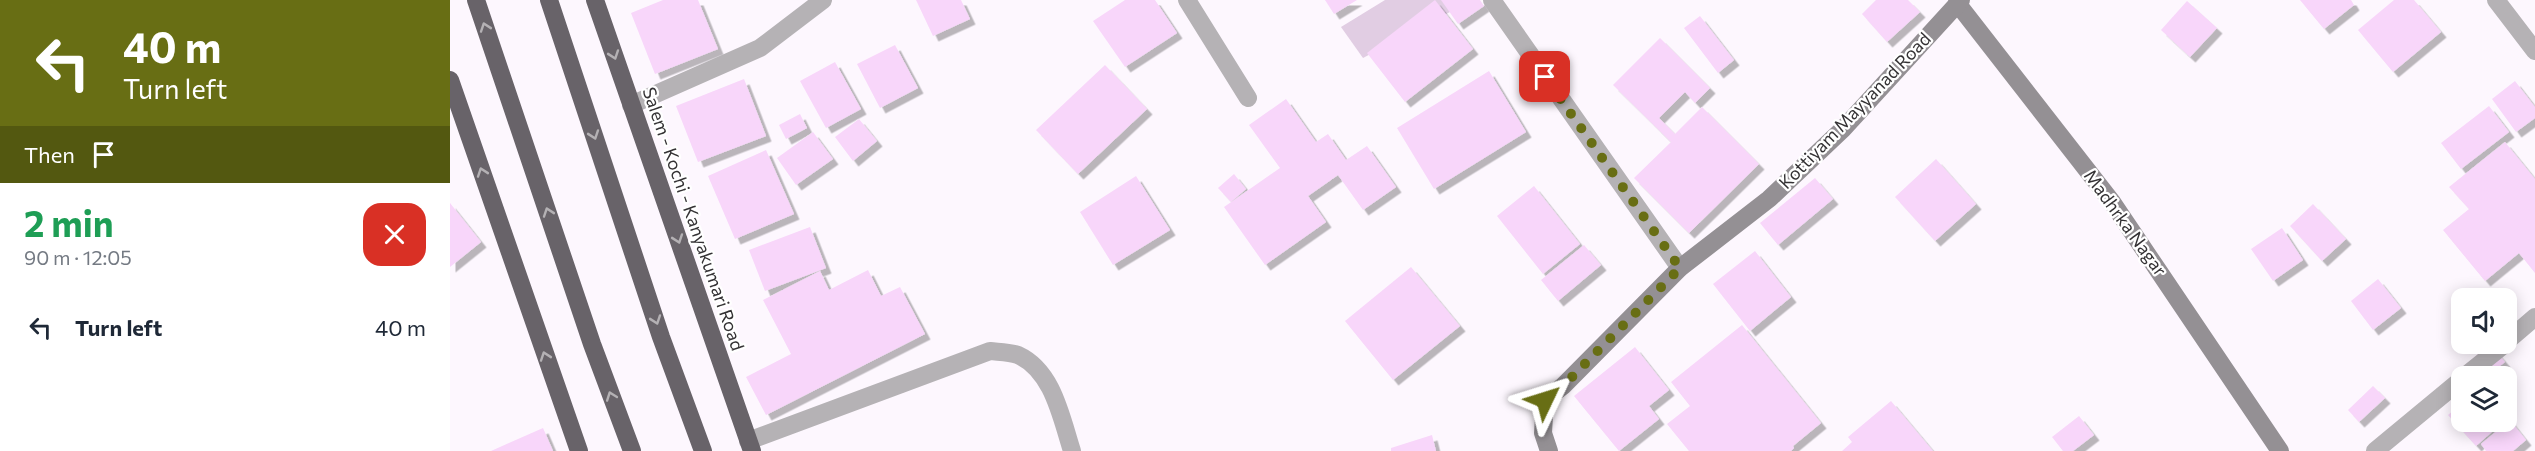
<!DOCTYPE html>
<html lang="en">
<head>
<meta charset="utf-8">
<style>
  body { margin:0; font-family:Commissioner,sans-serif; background:#f2f2f3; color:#1f2937; height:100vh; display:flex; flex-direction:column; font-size:22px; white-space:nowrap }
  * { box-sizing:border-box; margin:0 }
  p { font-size:20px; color:#747a83 }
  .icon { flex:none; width:33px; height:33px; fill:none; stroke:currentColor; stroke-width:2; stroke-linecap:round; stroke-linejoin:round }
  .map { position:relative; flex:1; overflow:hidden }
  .drawer { display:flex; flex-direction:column; background:#fff; width:450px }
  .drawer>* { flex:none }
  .guide { background:#686e14; color:#fff; overflow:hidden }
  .buttons { position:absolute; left:2001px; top:288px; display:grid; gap:12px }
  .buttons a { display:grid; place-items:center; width:66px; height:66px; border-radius:12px; background:#fff; box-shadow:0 3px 15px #0003; font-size:30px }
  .pin { position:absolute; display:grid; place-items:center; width:51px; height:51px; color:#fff; margin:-26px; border-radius:12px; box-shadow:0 3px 9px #0006 }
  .me { position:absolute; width:66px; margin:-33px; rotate:49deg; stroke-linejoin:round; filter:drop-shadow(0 0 4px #0008) }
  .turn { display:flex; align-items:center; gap:21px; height:126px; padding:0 24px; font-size:27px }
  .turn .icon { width:78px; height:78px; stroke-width:2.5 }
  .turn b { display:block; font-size:42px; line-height:51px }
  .then { display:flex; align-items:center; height:57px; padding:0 24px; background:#0003; gap:12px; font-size:22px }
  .round { display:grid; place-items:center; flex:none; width:63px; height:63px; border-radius:18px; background:#f2f2f3 }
  .head { display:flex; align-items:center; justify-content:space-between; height:102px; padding:0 24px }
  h1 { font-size:36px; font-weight:700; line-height:45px; color:#1e9e55 }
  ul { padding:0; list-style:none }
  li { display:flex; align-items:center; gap:18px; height:84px; padding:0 24px }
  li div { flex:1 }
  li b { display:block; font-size:22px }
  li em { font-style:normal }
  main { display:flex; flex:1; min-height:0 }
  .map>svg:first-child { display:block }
  .green { fill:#e1cde3 }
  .building { fill:#f8d6fa; filter:url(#shadow) }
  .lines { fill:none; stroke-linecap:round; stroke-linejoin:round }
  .street { stroke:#b5b2b5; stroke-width:18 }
  .secondary { stroke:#949094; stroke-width:18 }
  .highway { stroke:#686369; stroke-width:18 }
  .oneway { stroke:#b4b1b4 }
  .route { stroke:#686e14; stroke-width:10; stroke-dasharray:0 18 }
  .labels { text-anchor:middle; stroke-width:4.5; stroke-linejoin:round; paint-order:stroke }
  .street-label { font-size:18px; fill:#343234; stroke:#fff }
</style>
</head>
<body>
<main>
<section class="drawer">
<div class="guide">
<div class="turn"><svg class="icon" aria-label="left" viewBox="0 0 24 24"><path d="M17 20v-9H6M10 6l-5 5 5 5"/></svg><div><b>40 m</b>Turn left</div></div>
<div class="then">Then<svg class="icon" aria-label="arrive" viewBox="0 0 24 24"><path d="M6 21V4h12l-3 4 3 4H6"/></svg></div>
</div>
<div class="head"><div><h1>2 min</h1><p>90 m · 12:05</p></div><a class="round" style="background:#d93025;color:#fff"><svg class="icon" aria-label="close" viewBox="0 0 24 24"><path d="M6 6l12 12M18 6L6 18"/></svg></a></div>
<ul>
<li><svg class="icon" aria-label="left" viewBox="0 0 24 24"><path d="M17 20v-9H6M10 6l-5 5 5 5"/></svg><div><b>Turn left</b></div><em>40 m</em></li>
</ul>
</section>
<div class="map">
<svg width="2085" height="451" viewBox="0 0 2085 451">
  <defs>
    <filter id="shadow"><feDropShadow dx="5.5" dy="5.5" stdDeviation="0" flood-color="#0004"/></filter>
  </defs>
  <rect width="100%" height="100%" fill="#fdf7fe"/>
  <polygon class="green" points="935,0 1012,0 1015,4 913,58 891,27"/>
  <g class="building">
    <polygon points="213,0 248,0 268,49 205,74 181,13"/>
    <polygon points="466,0 511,0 520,19 483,36"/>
    <polygon points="675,0 705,0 727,33 675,67 643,21"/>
    <polygon points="875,0 907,0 884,14"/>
    <polygon points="985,0 1023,49 955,102 917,53"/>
    <polygon points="991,0 1030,0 1034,6 1008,24"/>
    <polygon points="1426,0 1458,0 1470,12 1437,42 1412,14"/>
    <polygon points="1850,0 1901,0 1904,5 1874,29"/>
    <polygon points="1944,0 1964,0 1991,32 1943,72 1908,30"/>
    <polygon points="1737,1 1767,28 1740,57 1711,30"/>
    <polygon points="1250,16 1284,60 1268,73 1234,28"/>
    <polygon points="1210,38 1260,88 1245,103 1235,92 1209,118 1225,134 1252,107 1309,164 1239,233 1184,178 1221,142 1163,85"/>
    <polygon points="445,45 468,88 430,108 407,64"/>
    <polygon points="385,62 411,109 376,128 350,81"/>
    <polygon points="655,65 697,109 628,174 586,130"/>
    <polygon points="1039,71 1076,132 984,189 947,128"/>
    <polygon points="294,79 316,136 248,162 226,106"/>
    <polygon points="2065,81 2085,107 2085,118 2066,132 2042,99"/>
    <polygon points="836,99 866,142 878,134 896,160 917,146 946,187 913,210 888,175 858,196 876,222 815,265 774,207 830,168 799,125"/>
    <polygon points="2039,106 2059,132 2011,169 1991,143"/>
    <polygon points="350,114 357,128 336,139 329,125"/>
    <polygon points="409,119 427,141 403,161 385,137"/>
    <polygon points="363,132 383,159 346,185 327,158"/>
    <polygon points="2055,142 2085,179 2085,273 2069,253 2035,281 1993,230 2019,209 1999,187"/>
    <polygon points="316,150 344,214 285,239 258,176"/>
    <polygon points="1486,159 1526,204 1485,241 1445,197"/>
    <polygon points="784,174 796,189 781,202 768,188"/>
    <polygon points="686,176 720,230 663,265 630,212"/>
    <polygon points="1365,178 1383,199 1328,245 1310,223"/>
    <polygon points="1084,186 1130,244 1093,274 1047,216"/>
    <polygon points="0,203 31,242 0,267"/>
    <polygon points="1863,204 1896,239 1872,261 1840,226"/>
    <polygon points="360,227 376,268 315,291 299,250"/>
    <polygon points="1832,228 1853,260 1823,281 1801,249"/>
    <polygon points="1134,245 1151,265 1108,301 1091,280"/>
    <polygon points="1305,251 1341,297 1300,331 1263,284"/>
    <polygon points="961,267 1010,326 943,380 895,321"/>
    <polygon points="418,270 431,296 450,287 475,334 316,415 296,377 341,354 313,300 370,271 379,290"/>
    <polygon points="1928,279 1951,308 1923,330 1901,301"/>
    <polygon points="1292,325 1371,423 1343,446 1344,448 1341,451 1239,451 1217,424 1240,406 1221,382"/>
    <polygon points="2040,344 2055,362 2037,376 2014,376 2009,370"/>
    <polygon points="1185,347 1219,390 1199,406 1209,419 1169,451 1124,396"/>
    <polygon points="1923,386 1935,398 1909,422 1898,410"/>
    <polygon points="1441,401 1483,451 1392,451 1402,442 1398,437"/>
    <polygon points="2012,403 2012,422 2053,422 2026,446 1998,415"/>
    <polygon points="1629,416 1644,435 1623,451 1613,451 1602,437"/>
    <polygon points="2060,420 2076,440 2063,451 2036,451 2031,444"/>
    <polygon points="93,428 103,451 41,451"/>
    <polygon points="982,435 986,451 941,451 941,448"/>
  </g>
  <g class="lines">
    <g class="street">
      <polyline points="737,0 798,98"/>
      <polyline points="1042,0 1230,268"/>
      <polyline points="2046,0 2085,51"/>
      <polyline points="181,105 310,48 373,0"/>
      <polyline points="2056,342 2085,317"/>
      <polyline points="2015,376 2055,344"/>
      <path d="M298,441L540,351C549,352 560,352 568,355C603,371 611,417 622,451"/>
      <polyline points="1925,451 2012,379"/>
    </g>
    <g class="secondary">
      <polyline points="1507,3 1662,202 1830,451"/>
      <polyline points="1099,451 1093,433 1095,400 1113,386 1230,268 1319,199 1393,129 1511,0"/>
    </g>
    <g class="highway">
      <polyline points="26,0 142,344 182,451"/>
      <polyline points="99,0 211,337 253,451"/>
      <polyline points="145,0 302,451"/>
      <polyline points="0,80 129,451"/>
    </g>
  </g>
  <defs><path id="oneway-chevron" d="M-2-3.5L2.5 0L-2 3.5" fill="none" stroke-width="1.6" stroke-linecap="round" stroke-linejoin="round" transform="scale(1.5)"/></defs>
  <g class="oneway">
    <use href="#oneway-chevron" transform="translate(35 27) rotate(-109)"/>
    <use href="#oneway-chevron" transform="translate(164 55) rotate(71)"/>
    <use href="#oneway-chevron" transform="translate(144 135) rotate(71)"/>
    <use href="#oneway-chevron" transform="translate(32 172) rotate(-109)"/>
    <use href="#oneway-chevron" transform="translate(98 212) rotate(-109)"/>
    <use href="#oneway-chevron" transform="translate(228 239) rotate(71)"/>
    <use href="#oneway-chevron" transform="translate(206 320) rotate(71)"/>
    <use href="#oneway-chevron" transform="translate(95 356) rotate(-109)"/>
    <use href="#oneway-chevron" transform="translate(161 396) rotate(-110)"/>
  </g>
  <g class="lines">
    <polyline class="route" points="1095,400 1113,386 1230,268 1095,77"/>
  </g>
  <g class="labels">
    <g class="street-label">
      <text transform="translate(1405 111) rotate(-46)" y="6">Kottiyam Mayyanad Road</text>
      <text transform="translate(243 219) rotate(71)" y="6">Salem - Kochi - Kanyakumari Road</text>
      <text transform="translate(1675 223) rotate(54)" y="6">Madhrka Nagar</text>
    </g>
  </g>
</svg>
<div class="buttons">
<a><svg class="icon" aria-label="sound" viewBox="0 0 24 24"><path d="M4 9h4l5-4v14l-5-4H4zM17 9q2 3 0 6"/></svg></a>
<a><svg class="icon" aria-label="layers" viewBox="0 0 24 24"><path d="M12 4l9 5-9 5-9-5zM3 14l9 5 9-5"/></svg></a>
</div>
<div class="pin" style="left:1095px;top:77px;background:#d93025"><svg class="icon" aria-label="arrive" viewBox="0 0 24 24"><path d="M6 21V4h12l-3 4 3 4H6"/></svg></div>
<svg class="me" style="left:1095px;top:400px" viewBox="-20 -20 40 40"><path d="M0-17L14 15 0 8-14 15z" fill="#686e14" stroke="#fff" stroke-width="4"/></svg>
</div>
</main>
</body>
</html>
